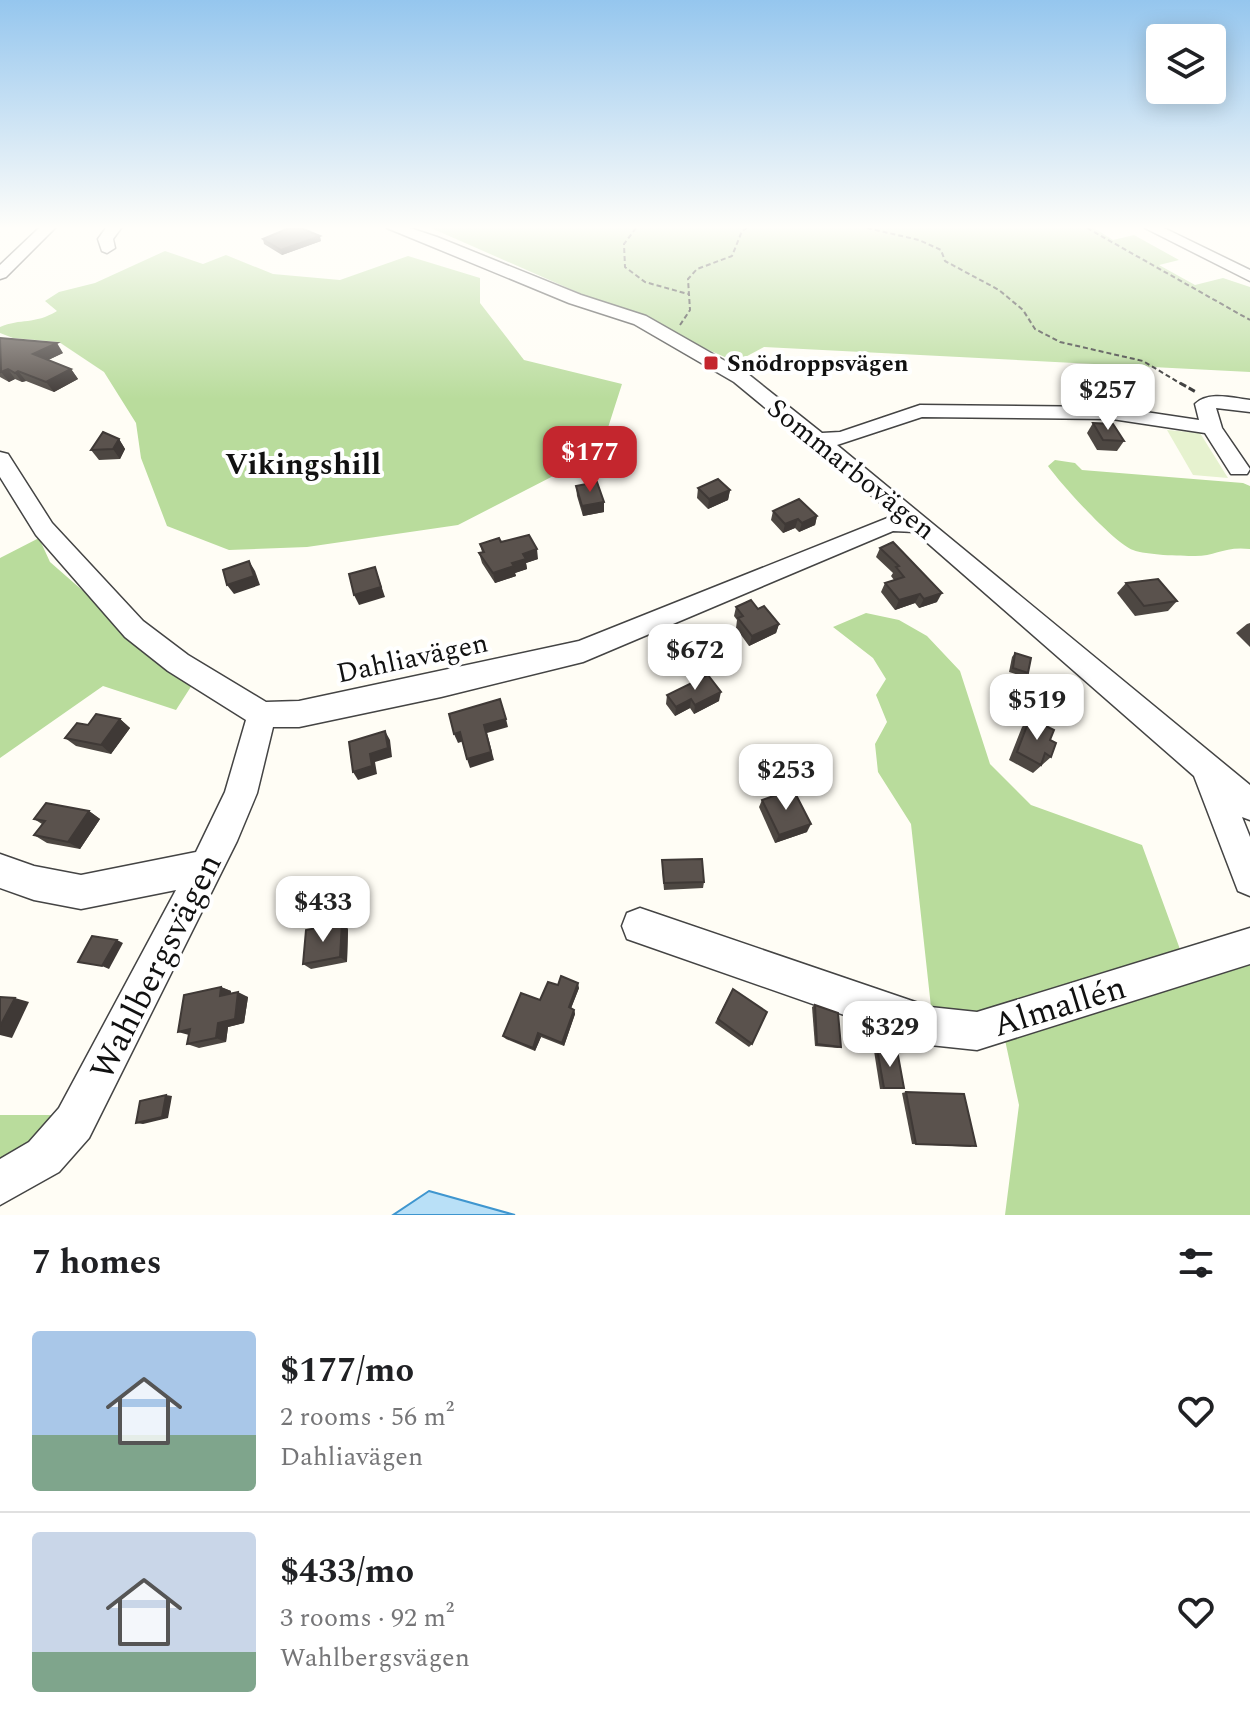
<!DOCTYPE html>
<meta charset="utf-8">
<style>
body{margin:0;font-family:Spectral,serif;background:#f6f6f6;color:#202124;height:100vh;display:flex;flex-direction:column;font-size:30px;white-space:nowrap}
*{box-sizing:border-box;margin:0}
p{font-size:26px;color:#757577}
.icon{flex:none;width:44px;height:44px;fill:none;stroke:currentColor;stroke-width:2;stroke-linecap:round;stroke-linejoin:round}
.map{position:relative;height:1215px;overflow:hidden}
.drawer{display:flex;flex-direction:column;background:#fff;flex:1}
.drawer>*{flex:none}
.fabs{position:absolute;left:1146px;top:24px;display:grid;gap:16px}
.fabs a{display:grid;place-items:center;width:80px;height:80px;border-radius:8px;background:#fff;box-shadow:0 4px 20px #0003;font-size:40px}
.price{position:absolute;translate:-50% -68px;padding:0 18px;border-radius:16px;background:#fff;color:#222;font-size:26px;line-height:52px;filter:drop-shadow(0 2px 4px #0008)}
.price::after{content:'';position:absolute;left:50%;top:48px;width:24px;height:18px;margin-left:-12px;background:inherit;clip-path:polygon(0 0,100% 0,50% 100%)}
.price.on{background:#c4262e;color:#fff}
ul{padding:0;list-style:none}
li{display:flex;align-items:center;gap:24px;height:200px;padding:0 32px}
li+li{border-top:2px solid #e0e0e0}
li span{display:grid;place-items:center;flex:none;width:224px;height:160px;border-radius:8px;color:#555}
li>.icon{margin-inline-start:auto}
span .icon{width:96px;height:96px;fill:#fffc;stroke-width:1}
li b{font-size:34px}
h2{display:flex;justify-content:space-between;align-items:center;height:96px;padding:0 32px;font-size:34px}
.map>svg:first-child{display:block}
.forest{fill:#b9dc9c}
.pitch{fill:#e6f2cf}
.water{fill:#b9e0f7;stroke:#3f96cf;stroke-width:2}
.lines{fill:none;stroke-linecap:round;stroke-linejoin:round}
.minor-casing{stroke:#444;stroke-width:3}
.path-far1{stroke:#333;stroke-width:2;stroke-dasharray:5 3;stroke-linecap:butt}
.path{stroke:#333;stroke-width:3;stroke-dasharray:7 3;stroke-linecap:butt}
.minor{fill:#fff;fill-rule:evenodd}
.wall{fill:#4d4742}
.shaded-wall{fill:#3f3936}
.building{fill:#5a524d;stroke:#3f3936;stroke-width:2}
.poi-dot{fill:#c4262e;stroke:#fff;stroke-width:3}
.labels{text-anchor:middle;stroke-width:8;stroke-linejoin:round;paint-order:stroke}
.far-poi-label{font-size:24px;font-weight:bold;fill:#111;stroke:#fff;text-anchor:start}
.street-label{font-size:28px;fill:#111;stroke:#fff}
.neighbourhood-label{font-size:30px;font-weight:bold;fill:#111;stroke:#fff}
.near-street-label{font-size:34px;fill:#111;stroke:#fff}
</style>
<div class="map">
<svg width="1250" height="1215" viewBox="0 0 1250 1215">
<rect width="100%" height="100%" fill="#fffdf5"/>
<g class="forest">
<polygon points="431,228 1094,228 1113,240 1134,235 1179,260 1159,265 1195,285 1223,278 1250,287 1250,372 764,347 736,362"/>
<path d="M165 251 203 264 226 255 273 274 340 280 408 256 480 278V303L524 360 622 384 605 437 561 472 458 525 307 547 229 550 167 526 141 458 136 423 104 372 59 342 13 338 0 333V327C21 318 34 325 57 311L45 301 59 292 95 283Z"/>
<path d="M1055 460 1075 463 1082 470 1243 483 1250 486V549C1224 546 1216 556 1195 556 1180 556 1146 555 1133 550 1115 544 1060 483 1048 466Z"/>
<polygon points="39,538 50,562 90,597 124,637 192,685 176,710 103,686 0,758 0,558"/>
<polygon points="866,613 899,620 927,636 960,671 990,764 1031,805 1142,845 1181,952 975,1017 931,1007 911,824 878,772 875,744 887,722 876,695 886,679 873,658 833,627"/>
<polygon points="1250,964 1250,1215 1005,1215 1019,1105 1005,1040"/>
<polygon points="0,1115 61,1115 21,1155 0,1165"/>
</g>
<polygon class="pitch" points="1167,430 1200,433 1228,478 1193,475"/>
<polygon class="water" points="429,1191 515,1215 393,1215"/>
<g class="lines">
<defs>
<g id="minor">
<polygon points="39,228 55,228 6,277 0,279 0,265"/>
<polygon points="106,228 121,228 113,239 115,248 107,253 102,251 98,239"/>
<path d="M387 228H410L437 237 581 295 646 316 748 374 822 433 840 432 920 405 1112 407 1199 420 1195 404C1208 391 1233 398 1250 400V412L1216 408 1222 428 1250 469 1247 474H1231L1205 433 1112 419 922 417 837 445 1250 785V820L1242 817 1250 837V896L1238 891 1194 776 915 532 893 531 583 662 441 697 299 727H273L257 793 237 841 89 1138 59 1172 0 1205V1159L29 1142 59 1108 176 890 81 909 34 900 0 888V854L34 866 81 875 196 852 225 792 246 720 168 671 125 637 36 535 0 477V452L8 454 52 523 143 621 188 655 266 702 299 701 579 641 895 515 734 382 634 324 569 303Z"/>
<polygon points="1145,228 1164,228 1250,270 1250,281"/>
<polygon points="640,908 930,1007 977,1012 1250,928 1250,964 977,1050 930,1045 627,939 622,926 627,913"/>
</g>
</defs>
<use href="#minor" class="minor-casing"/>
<g class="path-far1">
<polyline points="636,228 624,244 625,267 645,282 688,294"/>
<polyline points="867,228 919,240 941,250 945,261 999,290 1023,310 1035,329 1060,342 1143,361 1183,385"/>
<polyline points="1087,228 1250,320"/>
<polyline points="680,325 690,310 688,279 697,269 732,256 742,231 747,228"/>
</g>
<polyline class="path" points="1180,383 1196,392"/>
<use href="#minor" class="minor"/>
</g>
<g class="wall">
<polygon points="263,239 321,241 282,255 264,244"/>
<polygon points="0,338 63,353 48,360 71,369 78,379 54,392 26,381 22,382 15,379 9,382 0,377"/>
<polygon points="1093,423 1124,441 1117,451 1097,450 1087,433"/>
<polygon points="119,439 125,449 120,459 99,460 91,450"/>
<polygon points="576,486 604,502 604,512 583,516 577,496"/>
<polygon points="698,488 730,490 728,500 708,509 697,498"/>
<polygon points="773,511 817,516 815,525 799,532 795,528 783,533 771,520"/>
<polygon points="480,544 538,559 526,563 527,569 515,573 516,576 495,583 482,563 479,553 482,552"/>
<polygon points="880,548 937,602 919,608 915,603 895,610 881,592 885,583 894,580 891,576 893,573 876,557"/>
<polygon points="1126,583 1177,601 1168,611 1135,616 1117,593"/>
<polygon points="736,607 758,609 779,624 776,633 749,646 736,628 737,620 734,616"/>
<polygon points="1250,623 1250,647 1236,633 1247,624"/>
<polygon points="1015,653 1028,673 1025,677 1009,672 1012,657"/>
<polygon points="667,695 719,701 694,714 690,708 675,716 666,704"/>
<polygon points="1030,718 1050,740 1051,757 1033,773 1009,760 1022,727"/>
<polygon points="120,719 130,728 111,754 76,746 65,738 88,725"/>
<polygon points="762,800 807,832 775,843 759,807"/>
<polygon points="89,811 100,819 80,849 47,843 34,835 42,824 34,819"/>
<polygon points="662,860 704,882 703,888 664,890 662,867"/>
<polygon points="342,923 348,929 347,962 311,969 303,964"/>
<polygon points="558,985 579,988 571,1008 574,1010 575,1014 564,1046 541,1037 535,1051 506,1039 503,1036"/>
<polygon points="221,987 231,991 231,994 248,997 244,1023 228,1027 226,1042 199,1048 187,1044"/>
<polygon points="733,989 752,1044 749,1047 715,1023"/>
<polygon points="815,1005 841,1047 838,1048 815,1046 812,1007"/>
<polygon points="877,1049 904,1088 900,1089 880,1089 874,1051"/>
<polygon points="906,1092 972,1147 912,1144 902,1093"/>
</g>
<g class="shaded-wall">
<polygon points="320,236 321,241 282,255 281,250"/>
<polygon points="57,343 63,353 40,364 33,354"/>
<polygon points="8,369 15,379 9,382 1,372"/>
<polygon points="71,369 78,379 54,392 46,382"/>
<polygon points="18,371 26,381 22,382 15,373"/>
<polygon points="119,439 125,449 120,459 113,449"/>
<polygon points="730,490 728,500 708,509 709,499"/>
<polygon points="604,502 604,512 583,516 582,506"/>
<polygon points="817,516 815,525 799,532 802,523"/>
<polygon points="798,519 795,528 783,533 785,524"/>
<polygon points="537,549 538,559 526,563 527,569 515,573 516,576 495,583 493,573 512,563 523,554"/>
<polygon points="249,561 255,571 260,585 234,594 227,585"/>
<polygon points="375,567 385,597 359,605 354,595"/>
<polygon points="942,593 937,602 919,608 924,599"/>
<polygon points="920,594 915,603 895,610 899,600"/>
<polygon points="779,624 776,633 749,646 752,636"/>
<polygon points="721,692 719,701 694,714 695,705"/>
<polygon points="691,699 690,708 675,716 676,707"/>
<polygon points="120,719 130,728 111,754 101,745"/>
<polygon points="506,719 508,727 487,733 494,760 470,768 467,759 484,725"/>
<polygon points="385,731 390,740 392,757 375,762 377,774 358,780 353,772 370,754"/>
<polygon points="460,732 464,741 458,743 454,734"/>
<polygon points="89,811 100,819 80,849 68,842"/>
<polygon points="811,824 807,832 775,843 779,835"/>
<polygon points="342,923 348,929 347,962 340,957"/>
<polygon points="117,940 123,943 109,969 102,966"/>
<polygon points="578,983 579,988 570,1011 569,1007"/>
<polygon points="221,987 231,991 230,1001 220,996"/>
<polygon points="238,992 248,997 244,1023 228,1027 226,1042 216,1038 218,1023"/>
<polygon points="15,998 29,1002 12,1038 0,1035 0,1026"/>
<polygon points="574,1010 575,1014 564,1046 562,1043"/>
<polygon points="190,1029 189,1035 178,1032"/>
<polygon points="538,1033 541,1037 535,1051 533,1048"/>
<polygon points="166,1095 172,1096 168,1118 143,1124 136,1123"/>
</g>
<g class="building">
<polygon points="289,228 301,228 320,236 281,250 263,239"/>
<polygon points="0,338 57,343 33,354 71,369 46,382 18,371 15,373 8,369 1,372"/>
<polygon points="1093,423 1113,424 1124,441 1103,440"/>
<polygon points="103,432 119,439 113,449 91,450"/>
<polygon points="718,479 730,490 709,499 698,488"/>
<polygon points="597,482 604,502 582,506 576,486"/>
<polygon points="799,499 817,516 802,523 798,519 785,524 773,511"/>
<polygon points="529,535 537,549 523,554 526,559 512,563 514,566 493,573 479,553 484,552 480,544 499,538 501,542"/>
<polygon points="893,542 942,593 924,599 920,594 899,600 885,583 904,577 896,567 899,566 880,548"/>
<polygon points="249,561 254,576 227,585 223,570"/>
<polygon points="375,567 381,587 354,595 349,574"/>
<polygon points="1158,579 1177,601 1144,606 1126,583"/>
<polygon points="751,600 758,609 764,606 779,624 752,636 738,618 743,616 736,607"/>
<polygon points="1015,653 1031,658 1028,673 1013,668"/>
<polygon points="708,675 721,692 695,705 691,699 676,707 667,695"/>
<polygon points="500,699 506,719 484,725 491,752 467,759 460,732 454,734 449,714"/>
<polygon points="96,714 120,719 101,745 65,738 77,723 88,725"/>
<polygon points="1030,718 1054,730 1050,740 1056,743 1051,757 1045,753 1041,765 1017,752"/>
<polygon points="385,731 388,748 370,754 372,766 353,772 349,742"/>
<polygon points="793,789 811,824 779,835 762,800"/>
<polygon points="46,803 89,811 68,842 34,835 45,821 34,819"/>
<polygon points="702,859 704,882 664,883 662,860"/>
<polygon points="342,923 340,957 303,964 306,930"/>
<polygon points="92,936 117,940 102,966 78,962"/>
<polygon points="561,976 578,983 569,1007 574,1010 562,1043 538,1033 533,1048 503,1036 521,993 540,1000 548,982 558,985"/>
<polygon points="221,987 220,996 238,992 235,1019 218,1023 216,1038 187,1044 190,1029 178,1032 184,995"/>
<polygon points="733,989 767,1012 752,1044 718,1019"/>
<polygon points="0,997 15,998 0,1026"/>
<polygon points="815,1005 838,1013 841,1047 817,1044"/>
<polygon points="877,1049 897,1050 904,1088 884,1088"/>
<polygon points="906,1092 964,1094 976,1146 916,1144"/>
<polygon points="166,1095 162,1117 136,1123 140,1101"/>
</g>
<linearGradient id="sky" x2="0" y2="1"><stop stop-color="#95c6ee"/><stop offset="0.57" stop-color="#fffefa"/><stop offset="1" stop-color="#fffefa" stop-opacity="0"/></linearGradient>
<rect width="1250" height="399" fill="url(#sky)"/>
<rect class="poi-dot" x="703" y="355" width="16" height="16" rx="4"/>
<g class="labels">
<g class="far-poi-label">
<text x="727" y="371">Snödroppsvägen</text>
</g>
<g class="street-label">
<text transform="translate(852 468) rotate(39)" y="10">Sommarbovägen</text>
<text transform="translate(412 657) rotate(-12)" y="10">Dahliavägen</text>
</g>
<g class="neighbourhood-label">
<text x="303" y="474">Vikingshill</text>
</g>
<g class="near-street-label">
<text transform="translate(155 966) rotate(-63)" y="12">Wahlbergsvägen</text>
<text transform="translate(1059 1005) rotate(-17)" y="12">Almallén</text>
</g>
</g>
</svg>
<div class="fabs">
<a><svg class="icon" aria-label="layers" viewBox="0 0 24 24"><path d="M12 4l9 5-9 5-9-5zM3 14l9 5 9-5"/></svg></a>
</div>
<b class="price" style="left:1108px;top:432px">$257</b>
<b class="price on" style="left:590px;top:494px">$177</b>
<b class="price" style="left:695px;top:692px">$672</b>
<b class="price" style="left:1037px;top:742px">$519</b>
<b class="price" style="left:786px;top:812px">$253</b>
<b class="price" style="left:323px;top:944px">$433</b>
<b class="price" style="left:890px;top:1069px">$329</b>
</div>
<section class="drawer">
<h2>7 homes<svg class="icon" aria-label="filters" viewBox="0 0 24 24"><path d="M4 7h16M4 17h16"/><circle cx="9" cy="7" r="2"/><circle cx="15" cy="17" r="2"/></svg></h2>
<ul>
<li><span style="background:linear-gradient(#a9c7e8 65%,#7fa58c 0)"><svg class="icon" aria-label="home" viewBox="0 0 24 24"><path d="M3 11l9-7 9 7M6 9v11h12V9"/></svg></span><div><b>$177/mo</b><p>2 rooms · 56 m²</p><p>Dahliavägen</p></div><svg class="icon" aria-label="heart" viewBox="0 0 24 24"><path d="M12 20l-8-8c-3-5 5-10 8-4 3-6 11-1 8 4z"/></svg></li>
<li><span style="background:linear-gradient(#c9d6e8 75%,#7fa58c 0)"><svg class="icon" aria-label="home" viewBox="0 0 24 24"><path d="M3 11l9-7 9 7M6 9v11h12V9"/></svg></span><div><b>$433/mo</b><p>3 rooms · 92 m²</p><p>Wahlbergsvägen</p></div><svg class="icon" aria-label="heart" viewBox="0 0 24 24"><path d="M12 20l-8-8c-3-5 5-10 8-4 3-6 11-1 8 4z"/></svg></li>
</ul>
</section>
